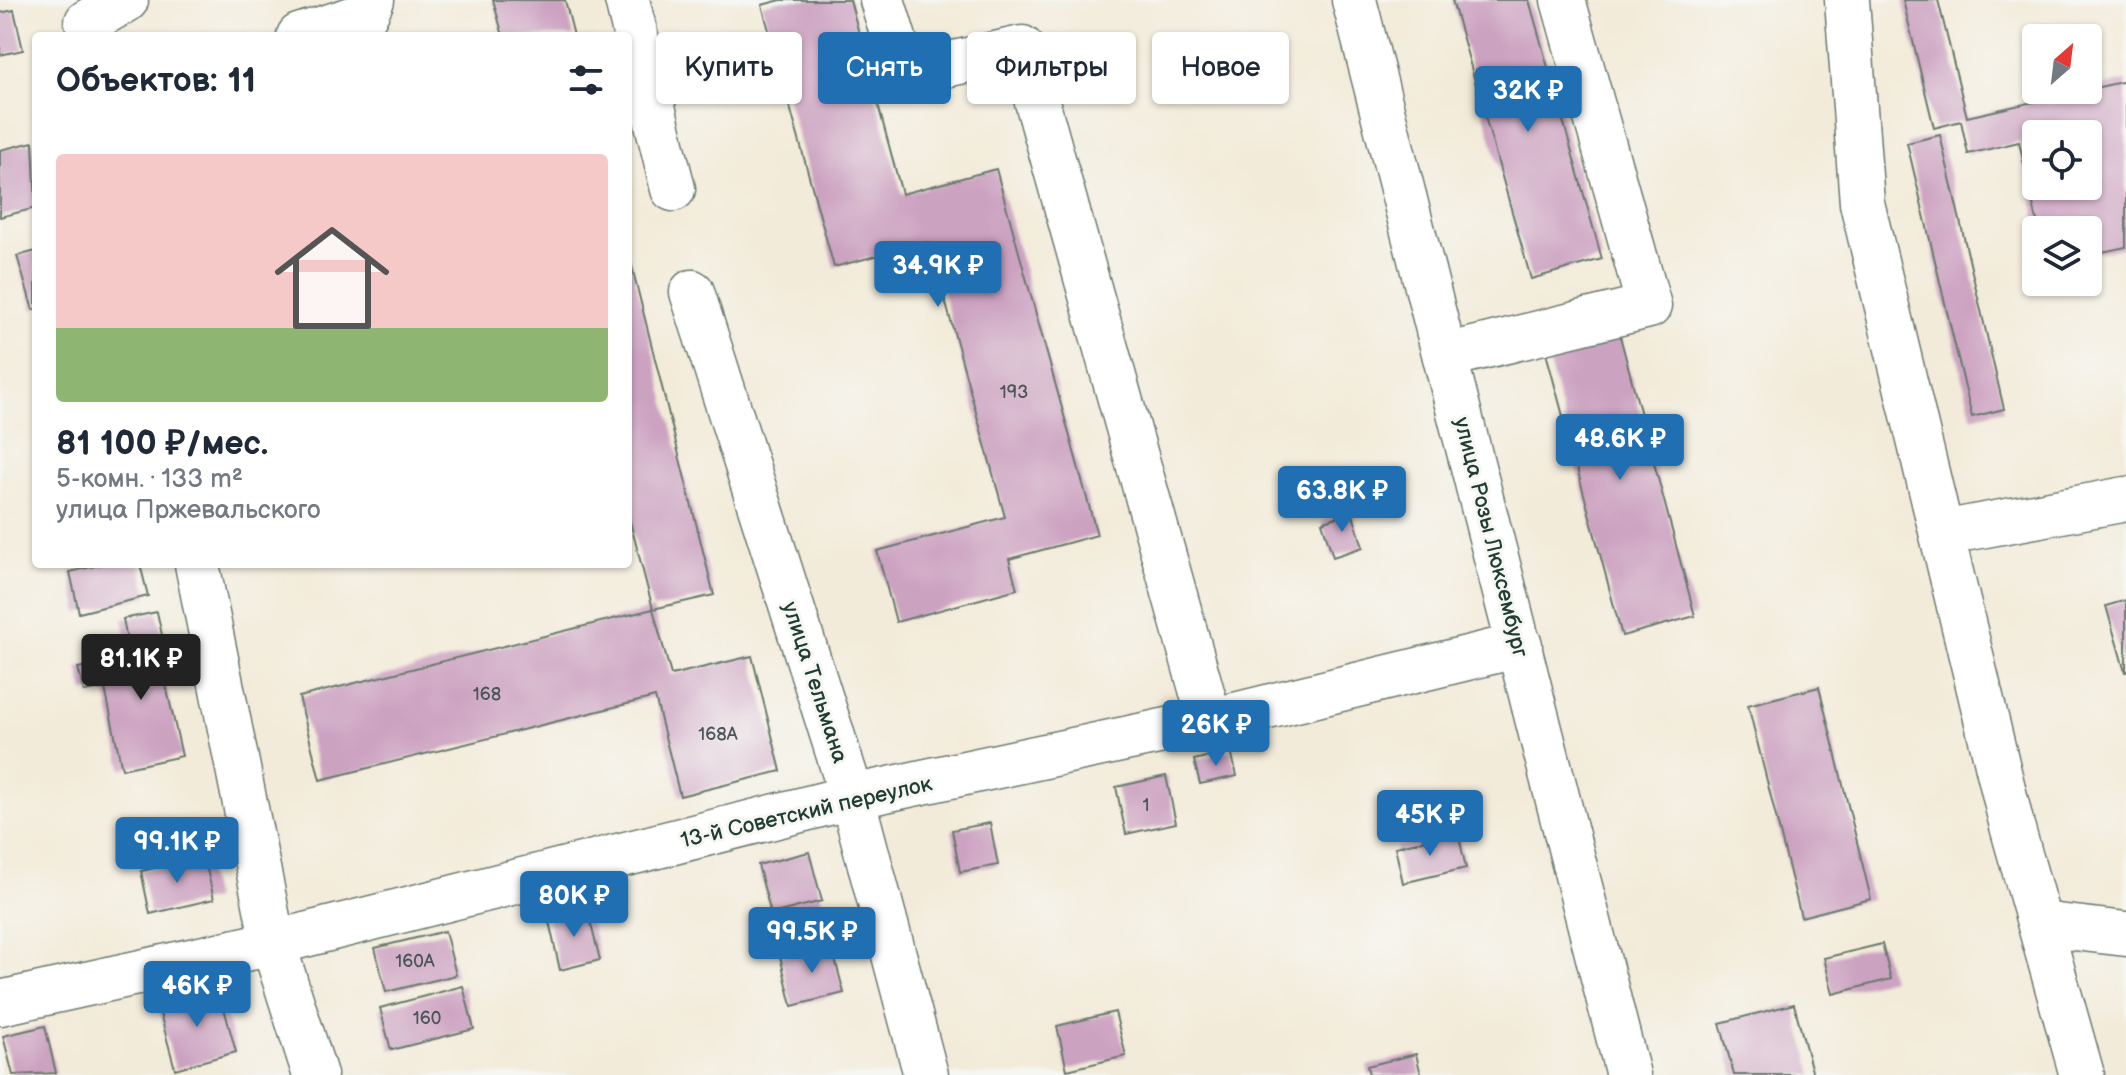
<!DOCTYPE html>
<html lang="ru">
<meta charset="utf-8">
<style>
body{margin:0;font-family:"Balsamiq Sans",sans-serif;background:#f2f2f3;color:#1f2937;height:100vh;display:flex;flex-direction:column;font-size:30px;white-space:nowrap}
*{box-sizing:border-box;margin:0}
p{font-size:26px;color:#747a83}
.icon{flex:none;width:44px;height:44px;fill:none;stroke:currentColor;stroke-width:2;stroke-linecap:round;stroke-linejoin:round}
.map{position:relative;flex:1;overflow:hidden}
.side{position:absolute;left:32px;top:32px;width:600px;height:536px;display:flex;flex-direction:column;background:#fff;border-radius:8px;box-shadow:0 2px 6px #0004}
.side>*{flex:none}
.guide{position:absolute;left:656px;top:32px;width:760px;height:72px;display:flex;gap:16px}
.needle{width:52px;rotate:28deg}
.fabs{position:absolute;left:2022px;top:24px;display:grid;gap:16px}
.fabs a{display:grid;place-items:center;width:80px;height:80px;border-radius:8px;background:#fff;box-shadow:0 2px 6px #0004;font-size:40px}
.price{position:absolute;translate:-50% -68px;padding:0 18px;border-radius:8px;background:#1f6fb2;color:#fff;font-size:26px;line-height:52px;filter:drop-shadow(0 2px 4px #0008)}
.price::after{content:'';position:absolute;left:50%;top:48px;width:24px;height:18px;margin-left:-12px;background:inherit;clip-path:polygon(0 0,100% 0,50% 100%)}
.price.current{background:#222;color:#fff}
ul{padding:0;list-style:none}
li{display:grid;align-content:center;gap:16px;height:424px;padding:0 24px}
li span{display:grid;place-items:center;height:248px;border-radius:8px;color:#555}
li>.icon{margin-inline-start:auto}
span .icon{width:144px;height:144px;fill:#fffc;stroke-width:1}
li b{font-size:34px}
h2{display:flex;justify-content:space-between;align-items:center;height:96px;padding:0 24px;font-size:34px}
.tag{padding:0 28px;border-radius:8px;background:#fff;box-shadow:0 2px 6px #0004;font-size:28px;line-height:72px}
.tag.current{background:#1f6fb2;color:#fff}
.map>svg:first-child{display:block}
.building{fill:#cca2c1;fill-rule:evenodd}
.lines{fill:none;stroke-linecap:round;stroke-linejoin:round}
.minor-casing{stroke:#697a6e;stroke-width:47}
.major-casing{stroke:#697a6e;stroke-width:47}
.minor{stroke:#fff;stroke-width:44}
.major{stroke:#fff;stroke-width:44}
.labels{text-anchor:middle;stroke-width:6;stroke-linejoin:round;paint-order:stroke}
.number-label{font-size:18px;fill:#4a5657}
.street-label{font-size:22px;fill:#1f3d34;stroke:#f6f6f2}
</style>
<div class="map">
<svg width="2126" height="1075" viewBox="0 0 2126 1075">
<rect width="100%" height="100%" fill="#f6f6f2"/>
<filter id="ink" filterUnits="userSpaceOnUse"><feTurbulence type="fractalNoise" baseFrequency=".0125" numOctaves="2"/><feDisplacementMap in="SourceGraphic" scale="16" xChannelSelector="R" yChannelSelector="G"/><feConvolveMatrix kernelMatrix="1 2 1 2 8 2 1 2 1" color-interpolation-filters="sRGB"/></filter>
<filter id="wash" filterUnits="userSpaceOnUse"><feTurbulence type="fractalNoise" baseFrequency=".006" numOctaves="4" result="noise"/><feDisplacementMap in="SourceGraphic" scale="32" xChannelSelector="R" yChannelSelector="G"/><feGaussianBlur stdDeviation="1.8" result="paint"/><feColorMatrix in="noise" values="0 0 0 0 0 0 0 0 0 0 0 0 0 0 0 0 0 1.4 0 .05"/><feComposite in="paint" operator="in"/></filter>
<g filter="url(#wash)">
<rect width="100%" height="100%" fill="#f3ebd9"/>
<g id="blocks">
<g class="building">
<polygon points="493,0 565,0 574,36 503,36"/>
<polygon points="781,0 850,0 902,194 996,169 1097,535 1009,559 1017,589 896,622 877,551 1005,517 929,242 834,267 762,5"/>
<polygon points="1452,0 1529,0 1602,259 1531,279"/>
<path d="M1903 0H1938L1967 117 2126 81V247L2088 255V230H2039L2019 142 1968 154 1961 121 1934 128ZM2036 134H2088V186H2036Z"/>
<polygon points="14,10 23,50 0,55 0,13"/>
<polygon points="1940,135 2004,409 1972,417 1907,143"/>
<polygon points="33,142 36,208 0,217 0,150"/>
<polygon points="36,251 36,309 33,310 17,256"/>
<polygon points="629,255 714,595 653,609 671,675 752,656 781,771 680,796 655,697 320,780 299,697 653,609 628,514"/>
<polygon points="1618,329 1695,616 1622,636 1545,349"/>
<polygon points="1352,512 1363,547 1333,557 1322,522"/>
<polygon points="103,564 140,564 148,596 79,613 70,572"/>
<polygon points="2126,600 2126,672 2125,672 2106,606"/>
<polygon points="157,612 164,644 129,651 123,619"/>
<polygon points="193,642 198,664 163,672 182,756 122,769 105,688 84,692 78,668"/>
<polygon points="1819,687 1871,899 1801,917 1748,705"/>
<polygon points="1231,751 1237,776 1200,784 1194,760"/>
<polygon points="1166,776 1176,823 1126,834 1116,787"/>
<polygon points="990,823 998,865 960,872 952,830"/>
<polygon points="1458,833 1466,868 1403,883 1395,847"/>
<polygon points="809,852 822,901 771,914 758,865"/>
<polygon points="204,857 214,899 150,914 141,871"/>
<polygon points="587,908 600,960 560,970 548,917"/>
<polygon points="445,931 456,975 386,992 375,948"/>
<polygon points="831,944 844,993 792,1006 780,956"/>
<polygon points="1882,944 1891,979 1833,994 1824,958"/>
<polygon points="463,986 474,1029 391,1050 380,1008"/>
<polygon points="219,990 236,1052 175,1069 158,1006"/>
<polygon points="1794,1004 1813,1075 1734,1075 1720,1023"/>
<polygon points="1115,1012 1126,1056 1067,1070 1057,1026"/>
<polygon points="45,1026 56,1073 13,1075 3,1036"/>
<polygon points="1416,1054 1421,1075 1369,1075 1367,1066"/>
</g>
</g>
</g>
<g filter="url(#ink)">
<use href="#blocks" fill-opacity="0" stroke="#697a6e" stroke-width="2"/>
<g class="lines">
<defs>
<g id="minor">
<polyline points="627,0 673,189"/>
<polyline points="882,0 905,74 1022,48 1210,721"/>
<polyline points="1847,0 1862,203 2012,826 2082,1075"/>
<polyline points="92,36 87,22 126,0"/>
<polyline points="299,36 365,15 372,0"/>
<polyline points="692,292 852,797 926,1075"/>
<polyline points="1445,356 1649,306 1563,0"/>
<polyline points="1942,533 2126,499"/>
<polyline points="197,564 273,943 315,1075"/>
<polyline points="2040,924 2126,934"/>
<polyline points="0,1003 273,943 852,797 1210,721 1520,645"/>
</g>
<polyline id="major" points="1354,0 1628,1075"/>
</defs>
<use href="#minor" class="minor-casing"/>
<use href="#major" class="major-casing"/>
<use href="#minor" class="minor"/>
<use href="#major" class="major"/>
</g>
</g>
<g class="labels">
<g class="number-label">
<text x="1014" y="398">193</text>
<text x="487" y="700">168</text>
<text x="718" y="740">168А</text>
<text x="1146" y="811">1</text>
<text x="415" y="967">160А</text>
<text x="427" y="1024">160</text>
</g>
<g class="street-label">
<text transform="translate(1492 537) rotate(76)" y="8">улица Розы Люксембург</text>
<text transform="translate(816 682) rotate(72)" y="8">улица Тельмана</text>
<text transform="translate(806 811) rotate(-13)" y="8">13-й Советский переулок</text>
</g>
</g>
</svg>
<div class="fabs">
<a><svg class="needle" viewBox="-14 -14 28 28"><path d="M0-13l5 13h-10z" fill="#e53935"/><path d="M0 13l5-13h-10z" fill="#747a83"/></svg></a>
<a><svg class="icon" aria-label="locate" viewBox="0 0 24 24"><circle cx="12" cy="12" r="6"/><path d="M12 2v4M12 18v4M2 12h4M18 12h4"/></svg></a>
<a><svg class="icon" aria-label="layers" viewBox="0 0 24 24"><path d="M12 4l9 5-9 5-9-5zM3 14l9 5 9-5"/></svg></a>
</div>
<b class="price" style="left:1528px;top:134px">32K ₽</b>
<b class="price" style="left:938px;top:309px">34.9K ₽</b>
<b class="price" style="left:1620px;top:482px">48.6K ₽</b>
<b class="price" style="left:1342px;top:534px">63.8K ₽</b>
<b class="price current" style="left:141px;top:702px">81.1K ₽</b>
<b class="price" style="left:1216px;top:768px">26K ₽</b>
<b class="price" style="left:1430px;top:858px">45K ₽</b>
<b class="price" style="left:177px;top:885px">99.1K ₽</b>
<b class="price" style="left:574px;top:939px">80K ₽</b>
<b class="price" style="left:812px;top:975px">99.5K ₽</b>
<b class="price" style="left:197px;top:1029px">46K ₽</b>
<div class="guide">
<a class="tag">Купить</a>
<a class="tag current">Снять</a>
<a class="tag">Фильтры</a>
<a class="tag">Новое</a>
</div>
<section class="side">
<h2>Объектов: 11<svg class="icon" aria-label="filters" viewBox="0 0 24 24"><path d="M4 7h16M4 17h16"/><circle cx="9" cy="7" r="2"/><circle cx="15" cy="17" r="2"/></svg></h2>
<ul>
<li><span style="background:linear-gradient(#f6c9c9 70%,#8fb573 0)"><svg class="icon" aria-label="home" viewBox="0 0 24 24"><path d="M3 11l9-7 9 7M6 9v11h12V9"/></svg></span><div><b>81 100 ₽/мес.</b><p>5-комн. · 133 m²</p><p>улица Пржевальского</p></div></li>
</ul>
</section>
</div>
